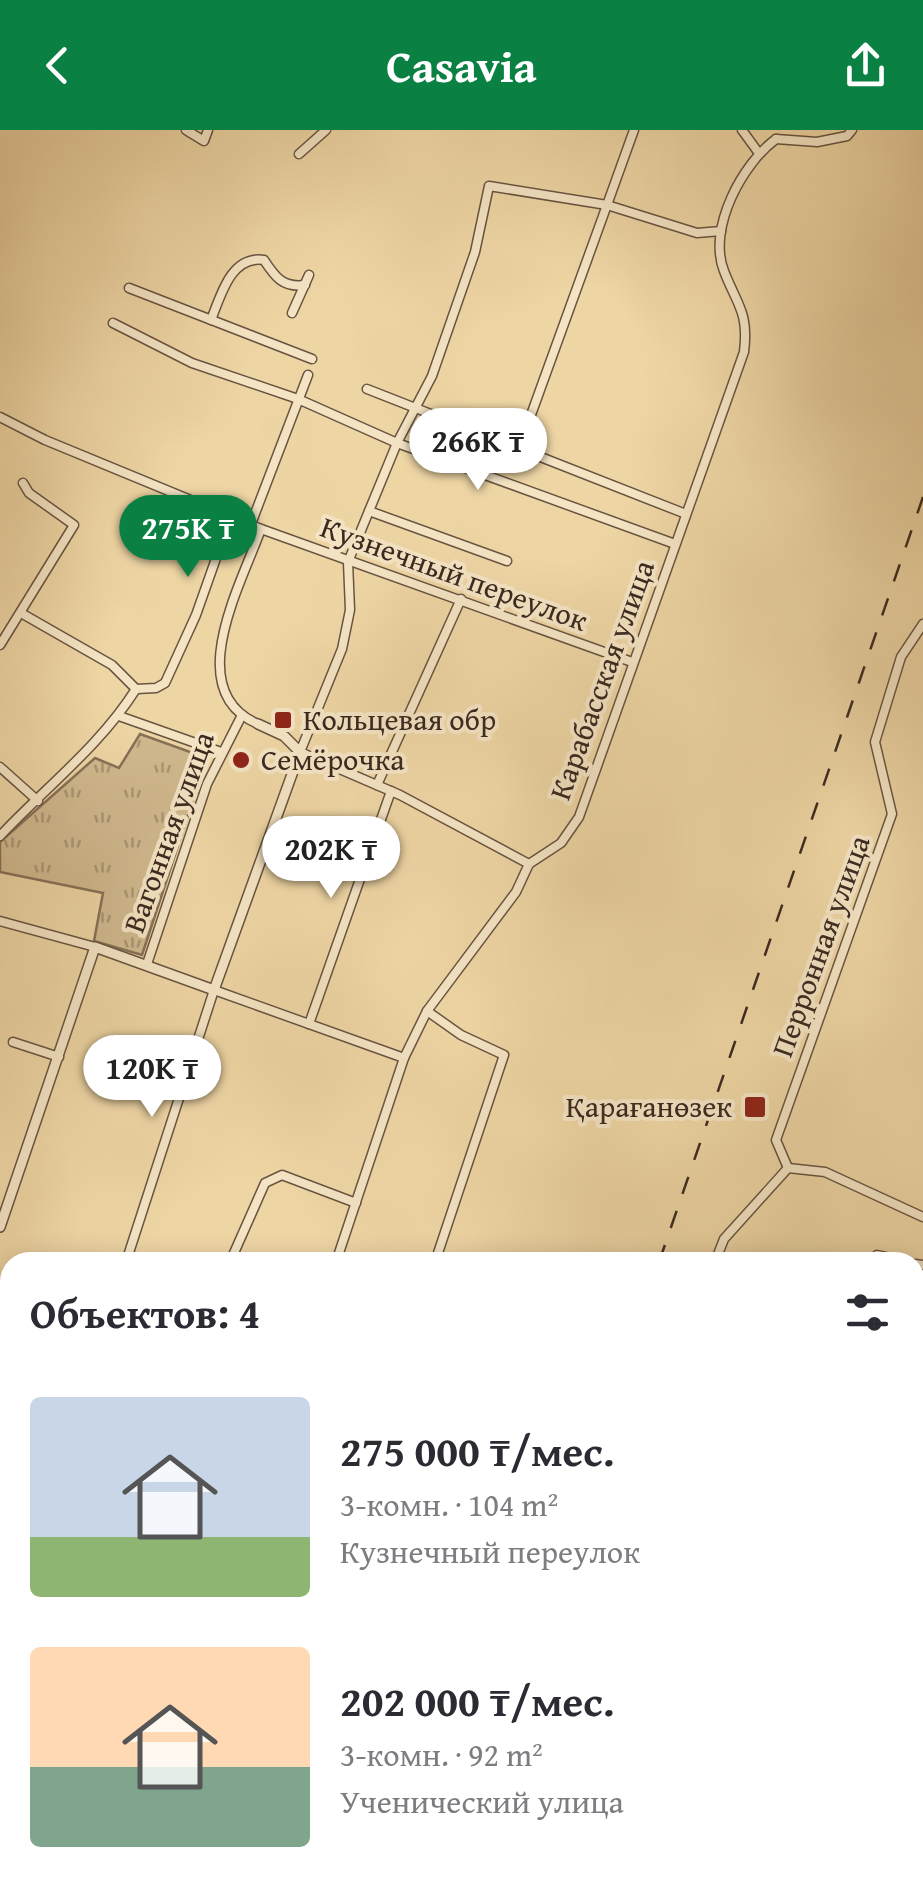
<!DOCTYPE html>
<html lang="ru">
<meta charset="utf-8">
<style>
body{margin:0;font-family:"Gentium Book Plus",serif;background:#f7f7f7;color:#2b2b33;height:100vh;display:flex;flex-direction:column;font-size:38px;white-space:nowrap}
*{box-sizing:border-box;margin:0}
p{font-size:32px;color:#7c7c81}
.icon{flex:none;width:55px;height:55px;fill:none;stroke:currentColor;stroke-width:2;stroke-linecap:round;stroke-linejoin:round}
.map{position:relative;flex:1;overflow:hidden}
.side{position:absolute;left:0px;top:1122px;width:925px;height:642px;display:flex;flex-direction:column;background:#fff;border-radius:30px 30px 0 0;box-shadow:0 5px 25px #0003}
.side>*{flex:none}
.price{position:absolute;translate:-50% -85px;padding:0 22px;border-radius:35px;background:#fff;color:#222;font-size:32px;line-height:65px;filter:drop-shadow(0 2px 5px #0008)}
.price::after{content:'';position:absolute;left:50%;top:60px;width:30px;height:22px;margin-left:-15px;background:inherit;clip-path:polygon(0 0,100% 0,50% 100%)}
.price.selected{background:#0b8043;color:#fff}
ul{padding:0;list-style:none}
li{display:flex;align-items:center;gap:30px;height:250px;padding:0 30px}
li span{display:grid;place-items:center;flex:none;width:280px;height:200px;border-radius:10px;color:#555}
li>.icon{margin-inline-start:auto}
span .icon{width:120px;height:120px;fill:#fffc;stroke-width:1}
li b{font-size:42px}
h2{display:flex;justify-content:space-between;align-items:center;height:120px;padding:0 30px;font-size:42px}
header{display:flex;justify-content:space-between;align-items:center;height:130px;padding:0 30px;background:#0b8043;color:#fff;font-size:45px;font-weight:700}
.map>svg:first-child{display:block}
.grass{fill:#d0b88e;stroke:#867057;stroke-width:2.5}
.park{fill:url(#park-tufts);stroke:#867057;stroke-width:2.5}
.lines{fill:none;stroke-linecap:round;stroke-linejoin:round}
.minor-casing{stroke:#685441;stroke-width:11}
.tertiary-casing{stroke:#685441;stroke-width:12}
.minor{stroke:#f4e4c4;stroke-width:8}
.tertiary{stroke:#f4e4c4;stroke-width:9}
.rail{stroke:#3b2920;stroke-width:2.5;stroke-dasharray:18 18;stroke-linecap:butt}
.poi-dot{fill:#8f2418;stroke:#f4e4c4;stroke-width:4}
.labels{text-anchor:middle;stroke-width:8;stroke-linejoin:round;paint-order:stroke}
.street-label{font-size:30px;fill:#3b2920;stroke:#f4e4c4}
.poi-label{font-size:30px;fill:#3b2920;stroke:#f4e4c4;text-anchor:start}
</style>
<header><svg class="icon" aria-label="back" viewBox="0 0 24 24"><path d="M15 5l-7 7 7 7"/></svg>Casavia<svg class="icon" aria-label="share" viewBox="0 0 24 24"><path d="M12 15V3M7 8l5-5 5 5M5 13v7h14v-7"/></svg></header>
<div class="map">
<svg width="923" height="1763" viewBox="0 0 923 1763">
<defs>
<pattern id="park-tufts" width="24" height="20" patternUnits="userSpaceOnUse" patternTransform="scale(2.5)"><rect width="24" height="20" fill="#d0b88e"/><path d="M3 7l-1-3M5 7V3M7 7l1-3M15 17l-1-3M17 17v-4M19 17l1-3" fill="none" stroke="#aa9674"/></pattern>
</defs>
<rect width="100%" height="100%" fill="#eed5a4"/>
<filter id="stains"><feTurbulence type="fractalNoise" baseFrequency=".002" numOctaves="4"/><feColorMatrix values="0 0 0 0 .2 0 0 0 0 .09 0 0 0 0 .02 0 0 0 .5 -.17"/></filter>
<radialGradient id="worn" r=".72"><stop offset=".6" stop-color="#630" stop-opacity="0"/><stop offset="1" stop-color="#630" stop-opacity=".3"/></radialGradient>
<polygon class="grass" points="923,1579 923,1763 798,1763 802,1755 915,1755 915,1585"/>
<polygon class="park" points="140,604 207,628 142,825 94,811 103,763 0,742 0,712 95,628 119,638"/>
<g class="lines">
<defs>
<g id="minor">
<polyline points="186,0 204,11 208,0"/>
<polyline points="634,0 607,75 697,103 721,101"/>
<polyline points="742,0 758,22"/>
<polyline points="776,9 817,12 847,6 852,0"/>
<polyline points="299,24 326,0"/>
<polyline points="129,158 312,229"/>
<polyline points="292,183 309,145"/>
<path d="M211 190C221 165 231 125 264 130 275 147 283 158 305 155"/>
<polyline points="113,193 192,233 298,269 397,313 675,414"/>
<polyline points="367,259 686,384"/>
<polyline points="0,287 45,310 261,399 632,532"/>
<polyline points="519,318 607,75 489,56 475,122 432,246 397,313 348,432 350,480 342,519 300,622 400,665 529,734"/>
<polyline points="369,381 507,431"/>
<polyline points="251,394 308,245"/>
<polyline points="0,515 74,395 29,363 23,353"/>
<polyline points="136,559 156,558 165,553 196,485 231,386"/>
<polyline points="119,586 221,622"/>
<path d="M258 594C181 561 241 455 261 399"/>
<polyline points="0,637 38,671"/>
<polyline points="377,655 461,469"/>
<path d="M0 706C46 657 100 616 136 559L112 535 21 483"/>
<polyline points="0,791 95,817"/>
<polyline points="147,834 207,654 241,587"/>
<polyline points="427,881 461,905 504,925 435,1132"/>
<polyline points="309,894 391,661"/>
<polyline points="13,912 59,927"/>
<polyline points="788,1038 776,1010 892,684 875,612 901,527 923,494"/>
<polyline points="788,1038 825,1042 923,1087"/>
<polyline points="877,1125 909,1132"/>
<polyline points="126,1132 214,860 404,928"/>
<polyline points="230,1132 265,1053 282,1045 356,1073"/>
<path d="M336 1132 404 928 427 881 516 762 529 734 561 713 579 687 744 222C749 182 737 175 724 141 707 98 743 33 776 9"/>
<polyline points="715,1132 724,1109 788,1038"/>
<polyline points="915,1134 923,1135"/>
<polyline points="915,1207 923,1189"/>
<polyline points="0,1277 10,1281"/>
<polyline points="0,1395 10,1397"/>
<polyline points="47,1763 53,1755"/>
<polyline points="320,1763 323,1755"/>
<polyline points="477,1763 481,1755"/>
<polyline points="671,1763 674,1755"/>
</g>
<polyline id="tertiary" points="0,1097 95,817 214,860 300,622 284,606 258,594"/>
</defs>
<use href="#minor" class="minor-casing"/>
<use href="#tertiary" class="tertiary-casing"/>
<use href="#minor" class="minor"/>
<use href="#tertiary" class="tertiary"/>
<g class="rail">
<polyline points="659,1132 923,367"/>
<polyline points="412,1763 418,1755"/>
<polyline points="432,1763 436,1755"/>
<polyline points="449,1763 452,1755"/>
</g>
</g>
<g class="poi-dot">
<rect x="273" y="580" width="20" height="20" rx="5"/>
<circle cx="241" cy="630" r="10"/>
<rect x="743" y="965" width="24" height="24" rx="5"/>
</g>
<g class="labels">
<g class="street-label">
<text transform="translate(454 444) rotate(20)" y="10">Кузнечный переулок</text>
<text transform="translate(602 550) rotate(-70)" y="10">Карабасская улица</text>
<text transform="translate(169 702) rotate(-70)" y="10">Вагонная улица</text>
<text transform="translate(821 816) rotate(-70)" y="10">Перронная улица</text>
</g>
<g class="poi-label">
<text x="303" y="600">Кольцевая обр</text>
<text x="261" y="640">Семёрочка</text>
<text x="732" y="987" text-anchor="end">Қарағанөзек</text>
</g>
</g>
<rect width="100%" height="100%" filter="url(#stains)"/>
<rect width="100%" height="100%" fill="url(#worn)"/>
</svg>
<b class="price" style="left:478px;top:363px">266K ₸</b>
<b class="price selected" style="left:188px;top:450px">275K ₸</b>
<b class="price" style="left:331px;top:771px">202K ₸</b>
<b class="price" style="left:152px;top:990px">120K ₸</b>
<section class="side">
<h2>Объектов: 4<svg class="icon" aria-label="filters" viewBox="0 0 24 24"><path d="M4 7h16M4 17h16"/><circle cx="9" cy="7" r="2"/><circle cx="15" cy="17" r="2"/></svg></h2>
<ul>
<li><span style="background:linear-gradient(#c9d6e8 70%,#8fb573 0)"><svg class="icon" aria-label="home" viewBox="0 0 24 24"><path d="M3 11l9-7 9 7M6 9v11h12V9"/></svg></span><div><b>275 000 ₸/мес.</b><p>3-комн. · 104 m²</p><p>Кузнечный переулок</p></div></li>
<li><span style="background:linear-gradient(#ffd9b3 60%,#7fa58c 0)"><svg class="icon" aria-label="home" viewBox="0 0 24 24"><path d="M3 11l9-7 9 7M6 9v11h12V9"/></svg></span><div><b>202 000 ₸/мес.</b><p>3-комн. · 92 m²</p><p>Ученический улица</p></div></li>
</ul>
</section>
</div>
